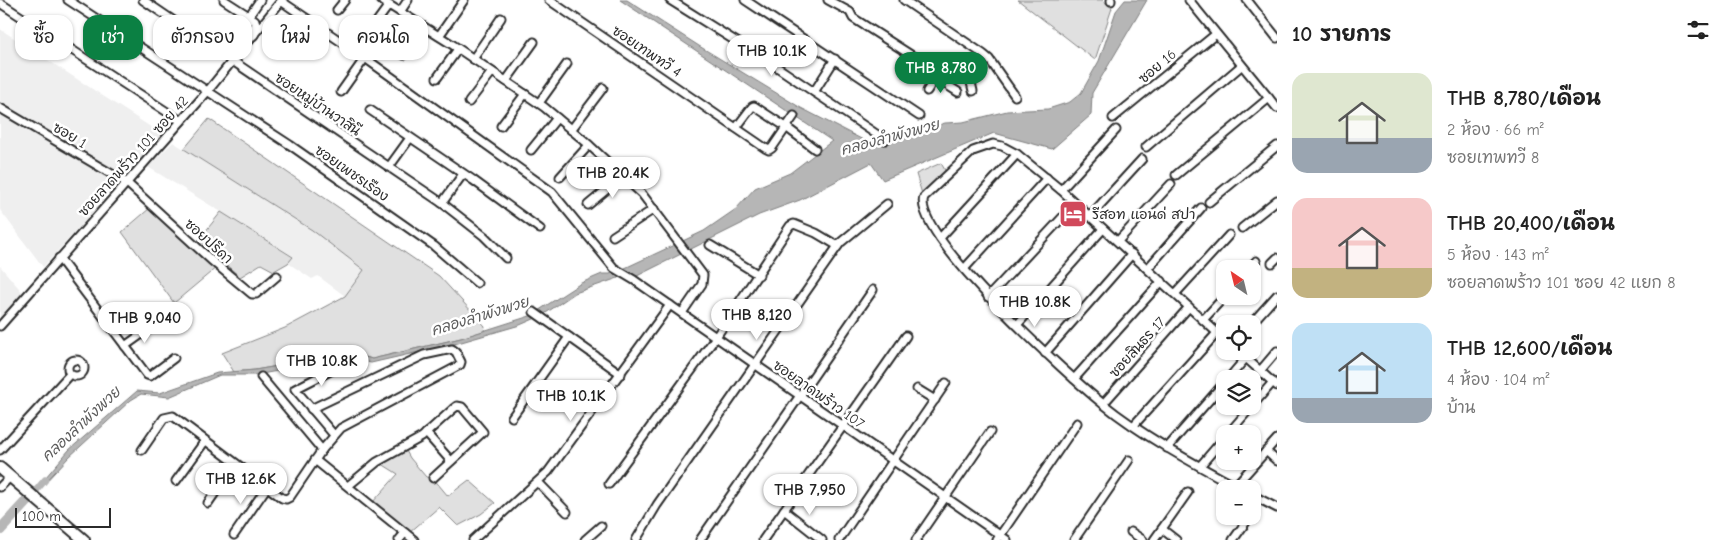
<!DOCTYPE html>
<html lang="th">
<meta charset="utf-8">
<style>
body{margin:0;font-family:"Comic Neue","Playpen Sans Thai",sans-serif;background:#f2f2f2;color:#222;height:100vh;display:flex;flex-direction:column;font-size:19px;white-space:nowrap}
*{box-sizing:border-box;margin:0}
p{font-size:16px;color:#767676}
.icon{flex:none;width:28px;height:28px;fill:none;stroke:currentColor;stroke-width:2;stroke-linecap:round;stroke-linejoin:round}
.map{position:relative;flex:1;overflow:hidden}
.side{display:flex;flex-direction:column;background:#fff;width:450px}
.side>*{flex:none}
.top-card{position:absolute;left:15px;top:15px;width:475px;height:45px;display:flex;gap:10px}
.needle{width:32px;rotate:325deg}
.tools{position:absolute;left:1216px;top:260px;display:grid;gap:10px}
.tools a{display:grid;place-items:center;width:45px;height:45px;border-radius:10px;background:#fff;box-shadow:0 1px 4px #0004;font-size:25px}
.scale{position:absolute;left:15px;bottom:12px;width:96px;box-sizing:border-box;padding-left:5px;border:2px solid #2b2b2b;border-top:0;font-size:14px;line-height:18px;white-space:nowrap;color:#2b2b2b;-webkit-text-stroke:4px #fff;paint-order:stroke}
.price{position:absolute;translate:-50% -42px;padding:0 11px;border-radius:18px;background:#fff;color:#222;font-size:16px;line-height:32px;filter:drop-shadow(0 1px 2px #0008)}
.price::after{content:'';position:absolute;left:50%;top:30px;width:15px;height:11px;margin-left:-8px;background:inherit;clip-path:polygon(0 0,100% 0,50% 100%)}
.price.selected{background:#0b8043;color:#fff}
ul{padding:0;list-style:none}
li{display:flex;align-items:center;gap:15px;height:125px;padding:0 15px}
li span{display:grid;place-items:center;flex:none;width:140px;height:100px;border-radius:15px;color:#555}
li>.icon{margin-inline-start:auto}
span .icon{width:60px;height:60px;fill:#fffc;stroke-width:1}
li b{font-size:21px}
h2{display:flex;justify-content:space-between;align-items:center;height:60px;padding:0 15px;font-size:21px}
.chip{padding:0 18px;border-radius:15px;background:#fff;box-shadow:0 1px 4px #0004;font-size:18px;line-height:45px}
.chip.selected{background:#0b8043;color:#fff}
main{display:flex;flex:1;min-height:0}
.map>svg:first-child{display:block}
.built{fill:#efefef}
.green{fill:#e0e0e0;stroke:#868686}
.water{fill:#b6b6b6;stroke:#7e7e7e}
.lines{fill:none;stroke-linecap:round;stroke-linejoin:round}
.canal{stroke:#b6b6b6;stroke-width:7}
.river{stroke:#b6b6b6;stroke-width:11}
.street-casing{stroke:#2b2b2b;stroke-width:11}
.secondary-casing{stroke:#2b2b2b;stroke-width:14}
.street{stroke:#fff;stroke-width:7}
.secondary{stroke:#fff;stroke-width:10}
.labels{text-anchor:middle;stroke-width:5;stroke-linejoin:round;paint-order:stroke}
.street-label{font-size:14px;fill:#2b2b2b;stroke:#fff}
.poi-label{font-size:14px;fill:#2b2b2b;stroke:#fff;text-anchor:start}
.water-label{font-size:15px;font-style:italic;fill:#5c5c5c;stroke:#fff}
</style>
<main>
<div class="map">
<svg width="1277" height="540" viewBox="0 0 1277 540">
<rect width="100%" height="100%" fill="#fff"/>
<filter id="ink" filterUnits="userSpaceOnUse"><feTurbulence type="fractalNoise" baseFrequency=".02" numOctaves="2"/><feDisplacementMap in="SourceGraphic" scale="10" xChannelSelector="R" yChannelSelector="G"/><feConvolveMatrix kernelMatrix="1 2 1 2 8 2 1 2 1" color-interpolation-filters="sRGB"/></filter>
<g filter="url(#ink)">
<g class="built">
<polygon points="0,29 163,135 43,267 0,210"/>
<polygon points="173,142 312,230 364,270 345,296 318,276 312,279 288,263 293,256 148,167"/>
<polygon points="0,266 23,293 0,320"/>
</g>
<g class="green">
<polygon points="1018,0 1102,0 1112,8 1095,60"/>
<polygon points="209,119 439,276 485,326 484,331 461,338 372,359 352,353 255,370 234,372 222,353 285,328 345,296 364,270 312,230 184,149"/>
<polygon points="941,163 946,172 922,194 916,174"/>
<polygon points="150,208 192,248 221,212 293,257 288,263 274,271 261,264 240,277 223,262 174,303 122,232"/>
<polygon points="405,449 410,458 426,477 433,478 448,496 469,480 495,503 481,514 458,526 439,507 409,533 372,503 398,474 382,464"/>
</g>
<polygon class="water" points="620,0 627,0 699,46 801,108 873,145 945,123 963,122 1007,111 1048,109 1070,102 1081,93 1099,61 1116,11 1125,0 1147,0 1092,93 1091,115 1052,149 994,133 883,180 871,163 800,200 759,215 637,276 621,277 575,293 543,315 520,325 458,343 371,363 348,358 256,375 220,375 169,397 141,394 131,400 69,457 41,487 39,485 69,450 137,391 160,393 217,373 255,370 352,353 372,359 461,338 530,316 581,283 602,274 610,274 625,268 704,231 736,209 755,188 790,173 832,141"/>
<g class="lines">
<polyline class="canal" points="34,493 45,480"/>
<polyline class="river" points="0,530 34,493"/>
<defs>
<g id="street">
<polyline points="68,0 290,145 434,246 477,283"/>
<polyline points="143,0 442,203 484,236 506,258"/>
<polyline points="224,0 255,20 256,24 251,32 254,35"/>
<polyline points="381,0 453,45 544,107 586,142 642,194 703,275 702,284 682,313"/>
<polyline points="549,0 765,148 769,150 772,148 794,116"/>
<polyline points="670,0 777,67 885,140"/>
<polyline points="745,0 919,116"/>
<polyline points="828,0 850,12 853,18 939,73"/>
<polyline points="904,0 983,54 989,59 1015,96"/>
<polyline points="1189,0 1277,108"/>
<polyline points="1247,0 1277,38"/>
<polyline points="281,1 365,58 552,192 614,268 634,280 1007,540"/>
<polyline points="1111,1 1111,0"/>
<polyline points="0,3 181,121"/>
<polyline points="337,10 345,0"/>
<polyline points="400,12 408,0"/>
<polyline points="249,16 260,0"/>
<polyline points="370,31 389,5"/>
<polyline points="439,36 464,0"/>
<polyline points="250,40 246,38 243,30 251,18"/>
<polyline points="404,55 424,27"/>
<polyline points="473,59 501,18"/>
<polyline points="437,78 458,49"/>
<polyline points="936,78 958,92"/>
<polyline points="506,81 534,42"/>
<polyline points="927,91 946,61 969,74 973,91"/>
<polyline points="341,92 365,58"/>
<polyline points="814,92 835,59"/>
<polyline points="469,102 492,72"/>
<polyline points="539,103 567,64"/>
<polyline points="0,108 127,183 211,260 252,294 256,294 277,276"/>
<polyline points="370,110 473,180 540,229"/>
<polyline points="1113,118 1216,34"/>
<polyline points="501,126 525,94"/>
<polyline points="736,128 752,107 754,106 786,127 815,149"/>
<polyline points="571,130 603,88"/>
<polyline points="1146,147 1241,66"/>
<polyline points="531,150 557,118"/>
<polyline points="389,167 410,138"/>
<polyline points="1176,175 1269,98"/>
<polyline points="560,177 589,145"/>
<polyline points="1061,190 1116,130"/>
<polyline points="1209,202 1277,146"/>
<polyline points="442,203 463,174"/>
<polyline points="588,205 623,176"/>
<polyline points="1089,217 1142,159"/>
<polyline points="1242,228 1277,200"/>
<polyline points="613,236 654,209"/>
<polyline points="940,238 1017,154"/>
<polyline points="1118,241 1171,184"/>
<polyline points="710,245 759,275"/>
<polyline points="59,258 147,375 150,376 174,358"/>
<polyline points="1272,263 1277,258"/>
<polyline points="1148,268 1201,208"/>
<polyline points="964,269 1047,178"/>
<polyline points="1249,269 1256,261"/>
<polyline points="1176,293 1229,235"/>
<polyline points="988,297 1075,204"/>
<polyline points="534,312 621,374"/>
<polyline points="1203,320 1225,296"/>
<polyline points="1251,324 1277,295"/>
<polyline points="1017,325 1103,229"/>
<polyline points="0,326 207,92 282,0"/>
<path d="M1225 340 1061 190 1017 154 1002 146 993 144 973 151 924 197C910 233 1071 378 1102 403 1144 437 1193 463 1241 489"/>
<polyline points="125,346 153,326"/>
<polyline points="1238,351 1277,386"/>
<polyline points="1045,353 1132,254"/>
<circle cx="76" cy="368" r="8"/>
<polyline points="1260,371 1277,351"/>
<polyline points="261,377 322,450"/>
<polyline points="1074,379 1162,281"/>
<polyline points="1228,379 1245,359"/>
<polyline points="917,389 935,400"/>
<polyline points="1103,404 1189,307"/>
<polyline points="1252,406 1273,382"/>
<polyline points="512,417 569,337"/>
<polyline points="1134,425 1217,333"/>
<polyline points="426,433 451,461"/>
<polyline points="1228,434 1252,406"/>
<polyline points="334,435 295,389 338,367"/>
<polyline points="1167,448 1225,382"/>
<polyline points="0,450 70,374"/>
<polyline points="142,450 164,418 173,416 282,498 286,499 290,497 322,450 341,428 460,365 461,362 456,352 452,349 424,355 311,409"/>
<polyline points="1266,451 1277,461"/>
<polyline points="315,460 414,540"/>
<polyline points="1200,466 1225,437"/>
<polyline points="176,481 205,441"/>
<polyline points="538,482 567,512"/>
<polyline points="609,484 716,337 790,226 794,224 816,233 838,246"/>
<polyline points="348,486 377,462 422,437 453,409 457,406 462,407 483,432 433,478"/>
<polyline points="1235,486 1277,439"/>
<polyline points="0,487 10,477"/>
<polyline points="1252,495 1277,508"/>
<polyline points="208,503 235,464"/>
<polyline points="784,510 822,540"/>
<polyline points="1162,529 1176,540"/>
<polyline points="1131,532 1143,540"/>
<polyline points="234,535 267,487"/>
<polyline points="399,540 405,533"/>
<polyline points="473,540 548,472 670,305"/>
<polyline points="585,540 601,526"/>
<polyline points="636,540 657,505 840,243 887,204"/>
<polyline points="700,540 873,290"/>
<polyline points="763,540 906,336"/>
<polyline points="839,540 946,383"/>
<polyline points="916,540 990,432"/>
<polyline points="997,540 1077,423"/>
<polyline points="1074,540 1129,460"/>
<polyline points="1154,540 1188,492"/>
<polyline points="1233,540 1246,522"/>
</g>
<polyline id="secondary" points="0,468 84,540"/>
</defs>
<use href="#street" class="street-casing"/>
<use href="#secondary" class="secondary-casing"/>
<use href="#street" class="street"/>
<use href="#secondary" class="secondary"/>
</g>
</g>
<defs>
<symbol id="hotel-square" viewBox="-11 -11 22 22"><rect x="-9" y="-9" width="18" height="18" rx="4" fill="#d1495b" stroke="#fff"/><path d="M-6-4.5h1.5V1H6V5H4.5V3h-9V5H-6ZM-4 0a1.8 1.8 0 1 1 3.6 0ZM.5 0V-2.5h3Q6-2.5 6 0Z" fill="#fff"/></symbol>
</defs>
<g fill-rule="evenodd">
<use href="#hotel-square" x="1057" y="198" width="32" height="32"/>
</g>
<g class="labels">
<g class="street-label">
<text transform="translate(647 51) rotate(34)" y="5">ซอยเทพทวี 4</text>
<text transform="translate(1157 66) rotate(-40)" y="5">ซอย 16</text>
<text transform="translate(318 104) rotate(34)" y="5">ซอยหมู่บ้านวาสินี</text>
<text transform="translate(70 135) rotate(31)" y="5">ซอย 1</text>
<text transform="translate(133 156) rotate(-48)" y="5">ซอยลาดพร้าว 101 ซอย 42</text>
<text transform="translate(352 173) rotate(35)" y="5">ซอยเพชรเรือง</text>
<text transform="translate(209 241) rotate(42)" y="5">ซอยปรีดา</text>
<text transform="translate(1137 347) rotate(-48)" y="5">ซอยสินธร 17</text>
<text transform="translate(819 394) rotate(35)" y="5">ซอยลาดพร้าว 107</text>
</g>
<g class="poi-label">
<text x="1092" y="219">รีสอท แอนด่ สปา</text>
</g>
<g class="water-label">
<text transform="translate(890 137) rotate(-15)" y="5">คลองลำพังพวย</text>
<text transform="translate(480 316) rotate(-17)" y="5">คลองลำพังพวย</text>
<text transform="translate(81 424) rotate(-43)" y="5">คลองลำพังพวย</text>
</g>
</g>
</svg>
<div class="tools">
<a><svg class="needle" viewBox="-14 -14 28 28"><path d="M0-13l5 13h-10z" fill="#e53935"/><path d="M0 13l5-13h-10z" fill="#767676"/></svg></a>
<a><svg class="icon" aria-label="locate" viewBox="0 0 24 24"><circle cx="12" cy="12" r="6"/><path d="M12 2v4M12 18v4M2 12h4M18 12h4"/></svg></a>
<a><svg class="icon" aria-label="layers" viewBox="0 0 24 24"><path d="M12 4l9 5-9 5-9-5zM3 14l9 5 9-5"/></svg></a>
<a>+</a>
<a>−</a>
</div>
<div class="scale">100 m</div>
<b class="price" style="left:772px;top:77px">THB 10.1K</b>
<b class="price selected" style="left:941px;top:94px">THB 8,780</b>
<b class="price" style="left:613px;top:199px">THB 20.4K</b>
<b class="price" style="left:1035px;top:328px">THB 10.8K</b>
<b class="price" style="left:757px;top:341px">THB 8,120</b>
<b class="price" style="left:145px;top:344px">THB 9,040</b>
<b class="price" style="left:322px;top:387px">THB 10.8K</b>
<b class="price" style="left:571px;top:422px">THB 10.1K</b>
<b class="price" style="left:241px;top:505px">THB 12.6K</b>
<b class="price" style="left:810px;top:516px">THB 7,950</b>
<div class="top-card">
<a class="chip">ซื้อ</a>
<a class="chip selected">เช่า</a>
<a class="chip">ตัวกรอง</a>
<a class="chip">ใหม่</a>
<a class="chip">คอนโด</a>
</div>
</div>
<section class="side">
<h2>10 รายการ<svg class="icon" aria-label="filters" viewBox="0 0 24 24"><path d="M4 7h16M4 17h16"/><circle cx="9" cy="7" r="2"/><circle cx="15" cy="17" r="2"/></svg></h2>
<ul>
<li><span style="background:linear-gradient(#dfe7d0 65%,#9aa5b1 0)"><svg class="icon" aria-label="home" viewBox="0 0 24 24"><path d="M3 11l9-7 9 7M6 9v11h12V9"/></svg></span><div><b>THB 8,780/เดือน</b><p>2 ห้อง · 66 m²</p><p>ซอยเทพทวี 8</p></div></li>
<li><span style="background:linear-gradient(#f6c9c9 70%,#c2b280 0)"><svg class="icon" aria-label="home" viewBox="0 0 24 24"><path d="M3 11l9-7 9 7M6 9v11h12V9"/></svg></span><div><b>THB 20,400/เดือน</b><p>5 ห้อง · 143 m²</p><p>ซอยลาดพร้าว 101 ซอย 42 แยก 8</p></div></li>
<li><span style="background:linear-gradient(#bfe0f5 75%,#9aa5b1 0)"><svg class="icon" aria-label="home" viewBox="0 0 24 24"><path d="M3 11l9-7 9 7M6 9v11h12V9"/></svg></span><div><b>THB 12,600/เดือน</b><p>4 ห้อง · 104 m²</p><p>บ้าน</p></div></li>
</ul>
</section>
</main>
